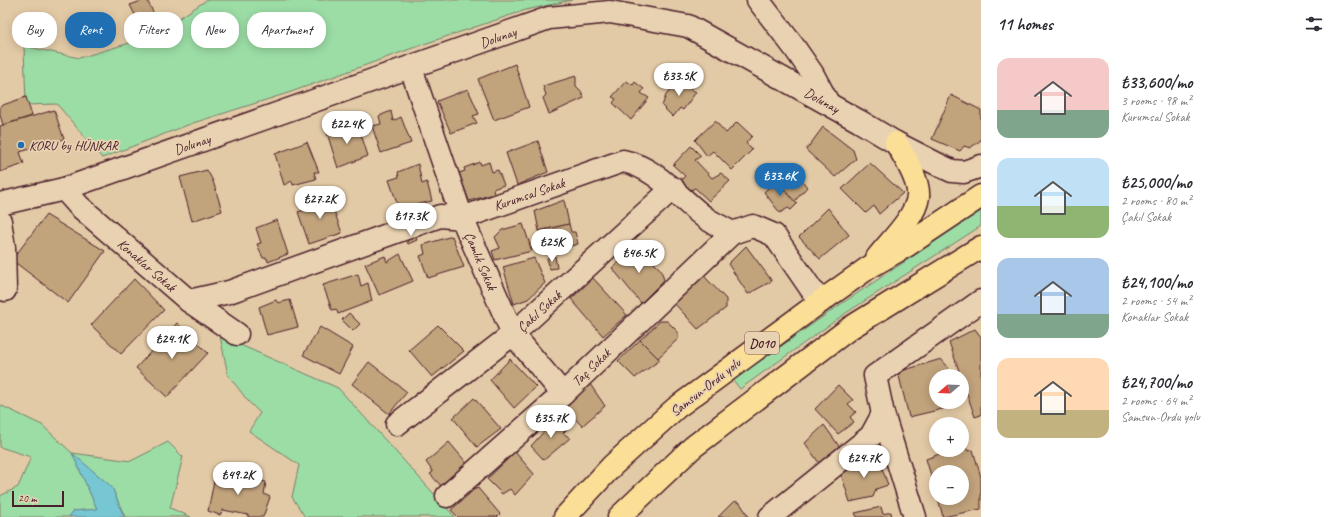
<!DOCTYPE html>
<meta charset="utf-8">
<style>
body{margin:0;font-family:Caveat,sans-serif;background:#f2f2f3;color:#2b2b33;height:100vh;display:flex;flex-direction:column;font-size:15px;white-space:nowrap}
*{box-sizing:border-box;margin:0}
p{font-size:13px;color:#7c7c81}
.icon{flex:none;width:22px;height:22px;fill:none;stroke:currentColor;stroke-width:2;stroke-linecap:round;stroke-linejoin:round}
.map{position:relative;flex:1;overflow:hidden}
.sheet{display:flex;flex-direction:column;background:#fff;width:360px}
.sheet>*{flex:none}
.guide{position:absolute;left:12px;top:12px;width:380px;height:36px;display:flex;gap:8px}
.needle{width:26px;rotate:251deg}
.controls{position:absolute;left:929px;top:369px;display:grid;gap:8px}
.controls a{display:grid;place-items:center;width:40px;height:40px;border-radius:50%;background:#fff;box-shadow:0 2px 10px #0003;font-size:20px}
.scale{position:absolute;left:12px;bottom:10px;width:52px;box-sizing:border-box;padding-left:4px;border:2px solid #4a1f2b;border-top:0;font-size:11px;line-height:14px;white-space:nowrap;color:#4a1f2b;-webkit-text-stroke:3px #e9d2b2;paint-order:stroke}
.price{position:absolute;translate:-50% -34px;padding:0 9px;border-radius:14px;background:#fff;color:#222;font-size:13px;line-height:26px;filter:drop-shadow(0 1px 2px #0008)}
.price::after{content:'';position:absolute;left:50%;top:24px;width:12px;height:9px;margin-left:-6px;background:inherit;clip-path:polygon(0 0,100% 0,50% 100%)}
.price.selected{background:#1f6fb2;color:#fff}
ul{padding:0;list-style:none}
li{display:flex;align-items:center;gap:12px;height:100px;padding:0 16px}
li span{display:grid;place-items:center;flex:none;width:112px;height:80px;border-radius:12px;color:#555}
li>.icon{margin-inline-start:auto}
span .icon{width:48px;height:48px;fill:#fffc;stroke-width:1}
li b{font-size:17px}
h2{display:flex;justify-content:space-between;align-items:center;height:48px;padding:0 16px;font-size:17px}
.pill{padding:0 14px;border-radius:16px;background:#fff;box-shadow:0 2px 10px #0003;font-size:14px;line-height:36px}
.pill.selected{background:#1f6fb2;color:#fff}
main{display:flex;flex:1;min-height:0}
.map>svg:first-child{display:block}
.green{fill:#9cdda6;stroke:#737e68}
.water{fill:#77c6d3;stroke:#658390}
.building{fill:#c1a37c;stroke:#4a1f2b}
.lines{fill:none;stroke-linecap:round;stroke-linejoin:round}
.minor-casing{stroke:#4a1f2b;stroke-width:25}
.highway-casing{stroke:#4a1f2b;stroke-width:25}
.minor{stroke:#e9d2b2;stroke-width:22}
.highway{stroke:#fbdf96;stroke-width:22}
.poi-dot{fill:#1f6fb2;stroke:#e9d2b2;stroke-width:1.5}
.labels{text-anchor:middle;stroke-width:3.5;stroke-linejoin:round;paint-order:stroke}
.shield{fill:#e9d2b2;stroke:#7a5554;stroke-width:1}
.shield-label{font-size:13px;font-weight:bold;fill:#4a1f2b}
.street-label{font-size:14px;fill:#4a1f2b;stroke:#e9d2b2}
.poi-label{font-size:14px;fill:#4a1f2b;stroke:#e9d2b2;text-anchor:start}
</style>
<main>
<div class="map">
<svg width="981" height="517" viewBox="0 0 981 517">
<rect width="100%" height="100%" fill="#e3caa6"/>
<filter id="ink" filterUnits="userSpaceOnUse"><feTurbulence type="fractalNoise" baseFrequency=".025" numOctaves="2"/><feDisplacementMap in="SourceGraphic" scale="8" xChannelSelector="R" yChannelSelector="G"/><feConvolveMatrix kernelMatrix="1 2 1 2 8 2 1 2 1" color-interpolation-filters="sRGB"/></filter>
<g filter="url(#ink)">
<g class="green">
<polygon points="207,0 572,0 526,10 424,44 291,92 193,123 102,158 57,104 26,105 24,46 79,58 150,37"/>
<polygon points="981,211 981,226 846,313 740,389 733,380 838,306"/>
<polygon points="220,336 338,388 455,517 305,517 292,497 299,465 249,431 260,413 248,401 228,375"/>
<polygon points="0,405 42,425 72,453 131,461 168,442 183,457 170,508 191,517 125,517 112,488 73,454 97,509 74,511 69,517 0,517 0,496 18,487 31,457 0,447"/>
</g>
<polygon class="water" points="72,453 112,487 124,517 69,517 73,511 97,509"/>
<g class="building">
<polygon points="144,0 147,0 154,14 138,21 130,5"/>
<polygon points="515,64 529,107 494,120 478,79"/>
<polygon points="576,76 576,86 581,91 584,98 549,114 543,98 546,95 543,86"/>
<polygon points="688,78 695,83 690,89 696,92 683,110 680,108 673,117 662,106 666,95 680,80 685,82"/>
<polygon points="626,81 633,85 635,82 644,89 641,93 649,98 631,120 613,103 616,99 612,97"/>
<polygon points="468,89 479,114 473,116 477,123 451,133 437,101"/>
<polygon points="951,95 981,110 981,140 970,148 964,146 960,151 932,139"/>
<polygon points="26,97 32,116 3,125 0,115 0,106"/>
<polygon points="54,110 64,139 20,152 24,164 0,172 0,126"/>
<polygon points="391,111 393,121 401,117 411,143 381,153 372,126 381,124 379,116"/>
<polygon points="715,121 726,133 737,122 752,136 746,143 752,150 732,170 713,151 707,156 695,140"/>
<polygon points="357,122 368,156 338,168 327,133"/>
<polygon points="823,127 853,150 856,159 835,177 806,150"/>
<polygon points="538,141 548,172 517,185 506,153"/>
<polygon points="307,142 319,172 314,172 316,179 293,185 292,181 284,185 275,154"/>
<polygon points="691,146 701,156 695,160 712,178 721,173 730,181 709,201 695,188 689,191 680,181 685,176 673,165"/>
<polygon points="480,162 481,165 489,162 492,172 498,170 504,185 493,189 494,194 469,201 459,173 465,171 464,168"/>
<polygon points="870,163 903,193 879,214 874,206 866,213 842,189"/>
<polygon points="418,164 422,184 427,182 432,201 399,209 389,180 399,177 398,172"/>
<polygon points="207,170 213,181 222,211 192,221 180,177"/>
<polygon points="794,170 807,187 794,202 779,183"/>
<polygon points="776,180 797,204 791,210 788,208 780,213 764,192"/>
<polygon points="328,194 342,233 309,244 298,212 310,208 309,202"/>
<polygon points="564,200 569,224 539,231 535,211"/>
<polygon points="828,208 849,235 820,259 799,237"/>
<polygon points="46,215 105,251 68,303 12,260"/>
<polygon points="277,220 288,254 268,262 267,258 263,258 257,244 261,243 256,228"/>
<polygon points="523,224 532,251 495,260 492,251 500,248 495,237 502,230"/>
<polygon points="569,224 571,232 575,232 578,244 560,249 559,245 551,250 549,244 544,245 539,231"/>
<polygon points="413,229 417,240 408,244 405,233"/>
<polygon points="452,236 464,267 428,278 420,256 425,254 423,245"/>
<polygon points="746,246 772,281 748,294 728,264"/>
<polygon points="634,249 641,250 661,270 664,280 641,303 612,268"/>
<polygon points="400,254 413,281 379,295 365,264 385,256 387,262"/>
<polygon points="555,256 557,268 550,269 547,258"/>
<polygon points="534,258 545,283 528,299 514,304 503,267"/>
<polygon points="358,274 361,286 368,283 372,301 338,314 336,309 332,310 323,285"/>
<polygon points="703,275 726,299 726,308 698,329 674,303"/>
<polygon points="593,278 627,315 603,336 571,299"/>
<polygon points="134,279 164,310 121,354 91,325"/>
<polygon points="276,300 278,303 290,300 298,327 267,335 259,307"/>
<polygon points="349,313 360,324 353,331 342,320"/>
<polygon points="660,321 667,321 678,332 678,339 658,358 640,340"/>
<polygon points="177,323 208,353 167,397 136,368"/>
<polygon points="438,325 464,351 432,377 409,350"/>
<polygon points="320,327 353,347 339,374 303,355"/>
<polygon points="975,329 981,337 981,415 975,417 949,342"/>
<polygon points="640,340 660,360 635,378 618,361"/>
<polygon points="510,359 536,387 514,408 490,380"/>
<polygon points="941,359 948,367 951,376 936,376 936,402 958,402 959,405 909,417 898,372"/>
<polygon points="369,362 407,392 389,414 352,384"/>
<polygon points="590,384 605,406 582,426 565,408"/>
<polygon points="838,385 853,400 848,404 856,412 850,417 854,422 838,434 815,409"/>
<polygon points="474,398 501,429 477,447 453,418"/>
<polygon points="557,417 568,428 563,433 570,438 544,460 531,446"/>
<polygon points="824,425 839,446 830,460 827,456 819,463 805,443"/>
<polygon points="449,442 470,467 442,487 430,474 433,472 426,462"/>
<polygon points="964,444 968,451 973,450 981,477 981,509 943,517 938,498 962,498 962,472 936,472 936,492 926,459 950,450 962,450 962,445"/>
<polygon points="515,452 534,474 515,495 510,489 502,494 487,479"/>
<polygon points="872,455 879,460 888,485 876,489 873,497 850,502 840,471"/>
<polygon points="216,471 266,482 264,494 270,497 263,517 248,517 248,515 223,510 220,515 208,511"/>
<polygon points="477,487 500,514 497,517 458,517 451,510"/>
<polygon points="734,501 740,503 749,517 718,517"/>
<polygon points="881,507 883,514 891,512 892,517 857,517 855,513"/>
</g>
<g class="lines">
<defs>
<g id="minor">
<polyline points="758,0 794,47 812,73 828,103"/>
<polyline points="411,68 462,218 513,334 563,394"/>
<polyline points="64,189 79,206 189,301 237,334"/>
<polyline points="0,204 64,189 549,18 610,12 688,26 859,121 896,143 941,166 952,171 964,172 981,166"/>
<polyline points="0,221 4,248 5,290"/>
<path d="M189 301 229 292 440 216 462 218 623 161C658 168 680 200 707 219 715 224 724 228 732 233L753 226 774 235 820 302"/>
<polyline points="397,424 513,334 673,188"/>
<polyline points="447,496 563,394 732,233"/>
<polyline points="770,517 871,436 883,414"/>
<polyline points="915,517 883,414 875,376 981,301"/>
</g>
<g id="highway">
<path d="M877 258C890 241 915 218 918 197 920 181 904 156 896 143"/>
<polyline points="565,517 612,466 676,408 820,302 868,268 906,246 981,196"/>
<polyline points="619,517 693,447 850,328 981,247"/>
</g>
</defs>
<use href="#minor" class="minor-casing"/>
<use href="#highway" class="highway-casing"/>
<use href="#minor" class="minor"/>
<use href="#highway" class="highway"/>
</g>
</g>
<circle class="poi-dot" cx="21" cy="145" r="4"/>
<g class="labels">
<rect class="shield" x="745" y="332" width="34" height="22" rx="3"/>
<g class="shield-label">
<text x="762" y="348">D010</text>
</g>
<g class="street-label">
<text transform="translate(498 37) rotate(-20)" y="5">Dolunay</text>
<text transform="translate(822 100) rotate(29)" y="5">Dolunay</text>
<text transform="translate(192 144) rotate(-19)" y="5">Dolunay</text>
<text transform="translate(529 194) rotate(-19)" y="5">Kurumsal Sokak</text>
<text transform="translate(481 261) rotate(67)" y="5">Çamlık Sokak</text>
<text transform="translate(147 265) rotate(41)" y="5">Konaklar Sokak</text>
<text transform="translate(539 311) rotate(-42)" y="5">Çakıl Sokak</text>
<text transform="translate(591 367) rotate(-44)" y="5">Taç Sokak</text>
<text transform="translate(705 387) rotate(-38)" y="5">Samsun-Ordu yolu</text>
</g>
<g class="poi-label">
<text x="29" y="150">KORU by HÜNKAR</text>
</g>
</g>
</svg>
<div class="controls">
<a><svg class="needle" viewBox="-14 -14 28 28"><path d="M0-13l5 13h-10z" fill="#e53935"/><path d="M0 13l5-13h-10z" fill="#7c7c81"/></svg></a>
<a>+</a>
<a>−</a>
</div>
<div class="scale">20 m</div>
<b class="price" style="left:679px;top:97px">₺33.5K</b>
<b class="price" style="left:347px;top:145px">₺22.4K</b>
<b class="price selected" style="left:780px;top:197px">₺33.6K</b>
<b class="price" style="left:320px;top:220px">₺27.2K</b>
<b class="price" style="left:411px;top:237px">₺17.3K</b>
<b class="price" style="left:552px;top:263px">₺25K</b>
<b class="price" style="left:639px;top:274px">₺46.5K</b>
<b class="price" style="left:172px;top:360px">₺24.1K</b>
<b class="price" style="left:551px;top:439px">₺35.7K</b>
<b class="price" style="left:864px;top:479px">₺24.7K</b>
<b class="price" style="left:238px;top:496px">₺49.2K</b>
<div class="guide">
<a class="pill">Buy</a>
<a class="pill selected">Rent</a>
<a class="pill">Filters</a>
<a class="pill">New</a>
<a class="pill">Apartment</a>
</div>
</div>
<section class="sheet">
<h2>11 homes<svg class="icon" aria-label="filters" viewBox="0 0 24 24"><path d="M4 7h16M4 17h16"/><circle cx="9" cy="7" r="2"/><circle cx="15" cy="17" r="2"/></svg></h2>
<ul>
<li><span style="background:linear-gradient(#f6c9c9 65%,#7fa58c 0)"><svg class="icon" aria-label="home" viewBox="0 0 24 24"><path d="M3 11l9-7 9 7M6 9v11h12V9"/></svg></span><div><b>₺33,600/mo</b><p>3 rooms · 98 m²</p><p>Kurumsal Sokak</p></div></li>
<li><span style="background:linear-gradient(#bfe0f5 60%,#8fb573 0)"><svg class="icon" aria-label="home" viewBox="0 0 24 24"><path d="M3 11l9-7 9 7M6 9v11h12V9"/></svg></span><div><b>₺25,000/mo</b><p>2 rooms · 80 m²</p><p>Çakıl Sokak</p></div></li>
<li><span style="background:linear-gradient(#a9c7e8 70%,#7fa58c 0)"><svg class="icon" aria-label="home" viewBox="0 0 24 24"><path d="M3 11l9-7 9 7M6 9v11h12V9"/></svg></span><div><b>₺24,100/mo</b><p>2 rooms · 54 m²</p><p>Konaklar Sokak</p></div></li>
<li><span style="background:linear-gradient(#ffd9b3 65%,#c2b280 0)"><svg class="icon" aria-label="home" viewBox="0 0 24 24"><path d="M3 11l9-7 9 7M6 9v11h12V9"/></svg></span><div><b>₺24,700/mo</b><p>2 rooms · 64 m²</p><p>Samsun-Ordu yolu</p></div></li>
</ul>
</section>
</main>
